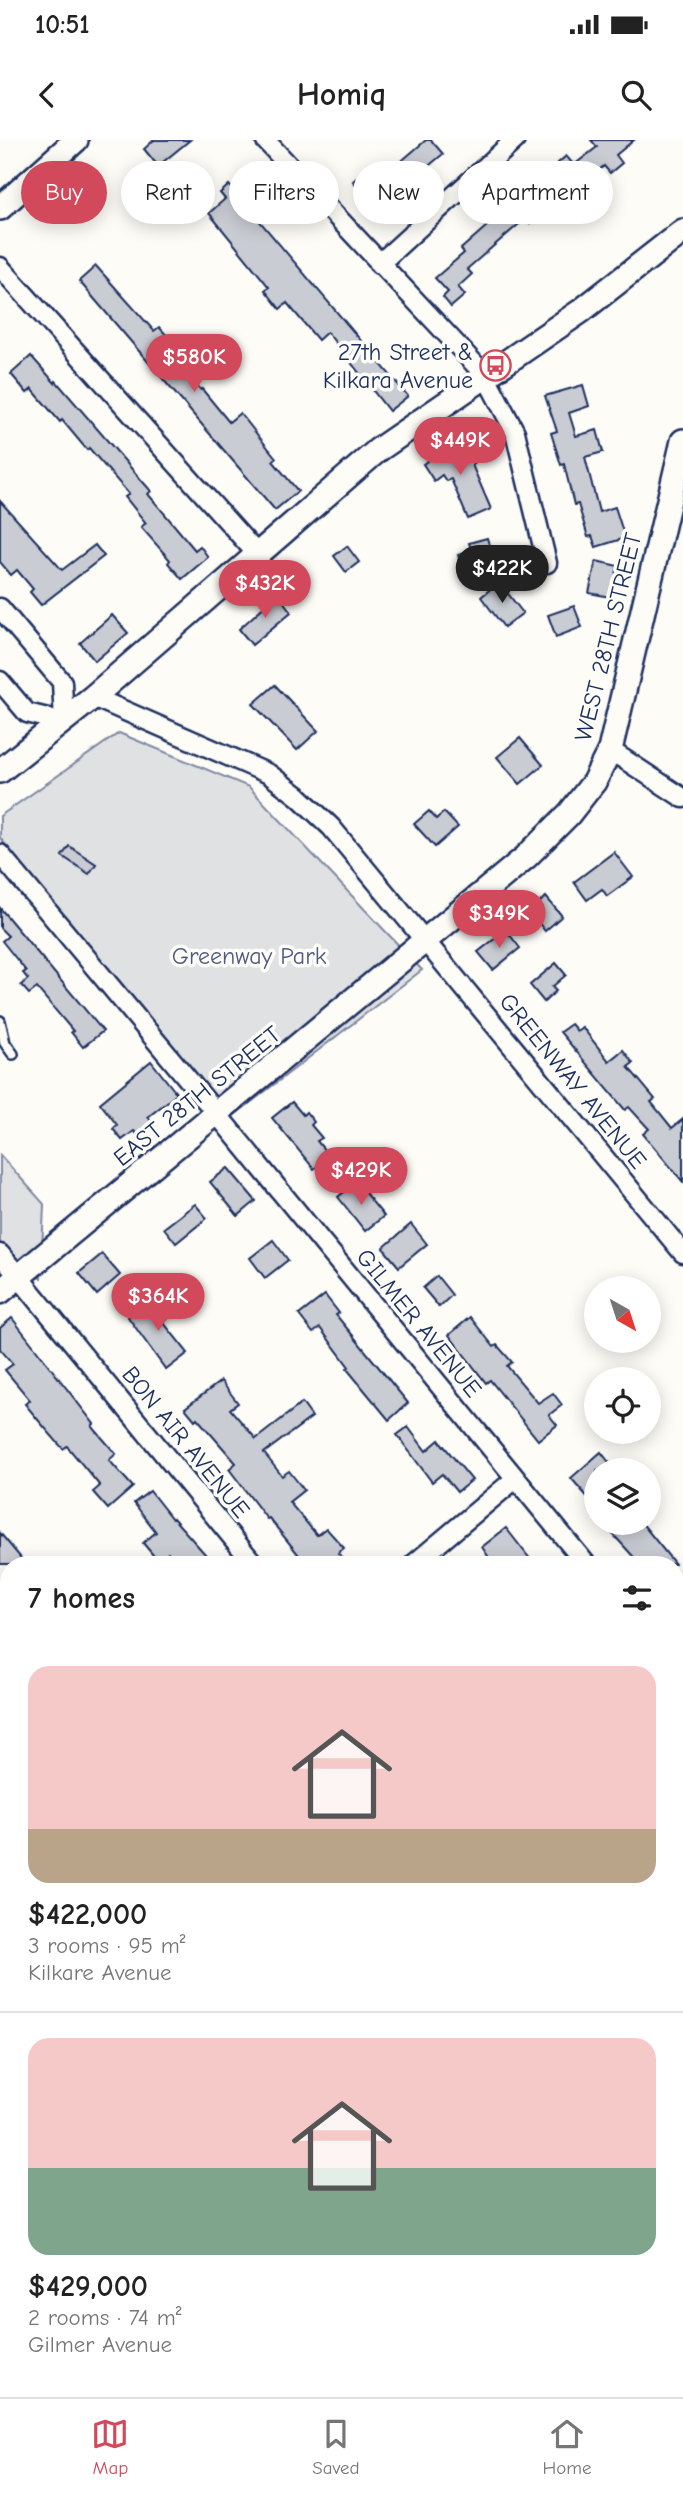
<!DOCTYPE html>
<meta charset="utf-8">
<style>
body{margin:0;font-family:"Comic Neue",sans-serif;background:#f2f2f2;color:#222;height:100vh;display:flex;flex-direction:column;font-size:26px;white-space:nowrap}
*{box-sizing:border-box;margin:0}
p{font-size:23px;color:#767676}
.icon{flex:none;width:38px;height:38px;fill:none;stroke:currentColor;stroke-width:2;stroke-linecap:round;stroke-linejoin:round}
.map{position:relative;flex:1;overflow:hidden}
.details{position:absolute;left:0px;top:1416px;width:684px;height:842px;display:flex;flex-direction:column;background:#fff;border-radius:28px 28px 0 0;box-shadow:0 4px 18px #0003}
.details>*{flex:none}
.top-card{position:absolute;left:21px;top:21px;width:642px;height:63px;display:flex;gap:14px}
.needle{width:46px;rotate:141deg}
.tools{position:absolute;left:584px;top:1136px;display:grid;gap:14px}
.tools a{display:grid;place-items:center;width:77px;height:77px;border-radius:50%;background:#fff;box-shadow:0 4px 18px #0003;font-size:35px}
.price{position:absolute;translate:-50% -60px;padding:0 16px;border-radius:24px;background:#d1495b;color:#fff;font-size:23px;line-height:46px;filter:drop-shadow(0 2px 4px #0008)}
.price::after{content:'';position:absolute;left:50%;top:42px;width:21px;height:16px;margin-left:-10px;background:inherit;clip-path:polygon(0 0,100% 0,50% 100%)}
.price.current{background:#222;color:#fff}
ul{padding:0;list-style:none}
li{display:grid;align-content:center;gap:14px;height:371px;padding:0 28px}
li+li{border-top:2px solid #e0e0e0}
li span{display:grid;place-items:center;height:217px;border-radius:21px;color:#555}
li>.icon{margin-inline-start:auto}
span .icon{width:126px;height:126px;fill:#fffc;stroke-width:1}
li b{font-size:30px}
h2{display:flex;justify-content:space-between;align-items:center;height:84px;padding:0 28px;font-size:30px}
.chip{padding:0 24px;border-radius:32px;background:#fff;box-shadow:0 4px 18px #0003;font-size:24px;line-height:63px}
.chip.current{background:#d1495b;color:#fff}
.status{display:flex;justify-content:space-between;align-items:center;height:49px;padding:0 35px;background:#fff;direction:ltr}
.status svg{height:19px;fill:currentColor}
header{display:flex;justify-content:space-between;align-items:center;height:91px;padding:0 28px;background:#fff;font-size:32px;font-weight:700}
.dock{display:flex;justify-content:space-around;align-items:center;height:98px;border-top:2px solid #e0e0e0;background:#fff;font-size:19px;color:#767676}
.dock a{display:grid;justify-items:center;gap:4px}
.dock .current{color:#d1495b}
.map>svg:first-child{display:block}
.green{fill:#e0e1e3;stroke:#7e88a0;stroke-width:2}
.building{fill:#c9ccd3;stroke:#1b2f5e;stroke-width:2}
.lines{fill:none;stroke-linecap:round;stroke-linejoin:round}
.service-casing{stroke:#1b2f5e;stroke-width:14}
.minor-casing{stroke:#1b2f5e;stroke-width:23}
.tertiary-casing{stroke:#1b2f5e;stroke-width:28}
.secondary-casing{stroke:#1b2f5e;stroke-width:32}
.service{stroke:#fdfcf7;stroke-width:9}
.minor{stroke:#fdfcf7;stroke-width:18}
.tertiary{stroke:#fdfcf7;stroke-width:23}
.secondary{stroke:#fdfcf7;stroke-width:26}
.labels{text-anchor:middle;stroke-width:7;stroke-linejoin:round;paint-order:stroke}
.poi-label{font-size:24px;fill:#1b2f5e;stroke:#fdfcf7;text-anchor:end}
.street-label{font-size:24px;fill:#1b2f5e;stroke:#fdfcf7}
.park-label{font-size:24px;fill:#4c5c7f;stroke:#fdfcf7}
</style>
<div class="status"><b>10:51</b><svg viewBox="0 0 49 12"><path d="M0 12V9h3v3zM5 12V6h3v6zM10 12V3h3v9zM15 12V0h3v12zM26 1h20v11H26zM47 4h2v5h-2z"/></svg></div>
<header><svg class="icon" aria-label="back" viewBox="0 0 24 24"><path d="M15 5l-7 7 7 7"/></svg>Homiq<svg class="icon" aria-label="search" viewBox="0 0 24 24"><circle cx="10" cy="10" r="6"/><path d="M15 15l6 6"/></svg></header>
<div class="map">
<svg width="683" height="2257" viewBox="0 0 683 2257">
<rect width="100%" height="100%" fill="#fdfcf7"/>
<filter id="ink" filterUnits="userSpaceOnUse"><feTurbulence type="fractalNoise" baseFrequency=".0143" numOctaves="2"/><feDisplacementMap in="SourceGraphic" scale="14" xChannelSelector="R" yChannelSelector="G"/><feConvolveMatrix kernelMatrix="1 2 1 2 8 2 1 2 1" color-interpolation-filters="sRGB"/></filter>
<g filter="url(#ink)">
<g class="green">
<polygon points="119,593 249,647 422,830 232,977 0,698 0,676"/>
<polygon points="0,1015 44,1064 41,1138 0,1130"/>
</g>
<g class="building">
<polygon points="154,0 190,0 158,26 144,9"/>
<polygon points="426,0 431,0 443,14 412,40 398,24"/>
<polygon points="591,0 634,0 616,15 622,23 610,33 604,26 577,48 581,52 568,63 562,56 530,83 526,78 467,129 472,134 458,147 465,155 451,167 443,157 448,152 435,138 464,113 461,109 566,16 574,25 597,7"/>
<polygon points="369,27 397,60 378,77 366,63 369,60 353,41"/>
<polygon points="229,45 408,256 389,271 327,192 318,200 287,163 280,169 265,150 269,147 209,73 225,59 220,53"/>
<polygon points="96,126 154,191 159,187 174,203 166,210 201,250 202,249 229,282 240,273 276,318 273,321 298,351 275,370 79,141"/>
<polygon points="31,216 55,243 56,241 143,342 151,351 148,354 195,410 200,406 208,417 182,439 168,423 170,420 141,387 146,383 125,357 129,354 89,308 87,310 62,280 60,282 32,249 27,253 11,234"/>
<polygon points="583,245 589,266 569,273 576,296 597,290 603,312 585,317 599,372 615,367 625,398 596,407 592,396 588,397 578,364 574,365 564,324 561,325 551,293 557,291 545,256"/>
<polygon points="460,299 475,322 472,325 491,369 468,379 451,339 446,341 442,335 434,341 423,324"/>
<polygon points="0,361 62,430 95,405 104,416 41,465 30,452 33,449 17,430 11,435 0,422"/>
<polygon points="487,398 497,430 465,440 458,415 472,411 469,403"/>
<polygon points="347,406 359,422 346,432 334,416"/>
<polygon points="596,421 618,426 611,457 589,453"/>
<polygon points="499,442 523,473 504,487 481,457"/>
<polygon points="278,454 291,472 252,505 239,489"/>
<polygon points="574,466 582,487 556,497 548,475"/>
<polygon points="112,475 128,493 95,521 80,503"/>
<polygon points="275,545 318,591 297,610 253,564"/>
<polygon points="520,598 543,625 520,644 497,617"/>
<polygon points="429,671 436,679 444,672 458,687 435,707 414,684"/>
<polygon points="69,706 96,724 89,734 62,716"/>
<polygon points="614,712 633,737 607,756 602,749 587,760 574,742"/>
<polygon points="546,757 562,776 545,791 529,771"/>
<polygon points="0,768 103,891 83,907 71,892 73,891 37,848 29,854 21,845 28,839 23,833 26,831 2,801 8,796 0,788"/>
<polygon points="506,790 520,808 493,830 478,812"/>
<polygon points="556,823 566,835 552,847 556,851 544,862 530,845"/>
<polygon points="571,884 577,891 582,887 609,921 623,910 633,923 628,927 655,959 651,962 672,988 683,979 683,1042 643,994 649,989 629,967 625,970 560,892"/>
<polygon points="151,921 177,954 148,977 152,982 137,994 134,991 122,1000 113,989 117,985 100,963"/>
<polygon points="292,962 303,975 306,972 314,982 311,985 322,998 317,1001 330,1017 314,1029 272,978"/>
<polygon points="228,1028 256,1061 238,1076 210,1042"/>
<polygon points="356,1042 384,1076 365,1091 338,1057"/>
<polygon points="195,1064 207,1078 176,1103 164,1088"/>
<polygon points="411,1084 427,1104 399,1127 383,1108"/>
<polygon points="273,1100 288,1120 265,1138 250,1118"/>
<polygon points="102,1114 120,1135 97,1155 79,1133"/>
<polygon points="437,1136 452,1155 439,1167 423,1148"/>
<polygon points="325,1155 339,1173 336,1175 408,1263 389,1280 347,1229 349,1227 320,1188 313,1193 299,1175"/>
<polygon points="152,1157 168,1178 163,1182 188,1213 166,1230 128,1177"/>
<polygon points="470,1177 494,1207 497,1205 512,1222 507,1226 538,1263 553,1253 562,1265 549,1275 557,1285 538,1300 490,1240 486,1243 449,1195"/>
<polygon points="12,1178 94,1284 92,1286 116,1314 109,1320 133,1347 108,1369 93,1352 100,1346 67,1306 63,1309 39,1281 25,1264 30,1260 5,1230 13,1224 0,1209 0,1188"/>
<polygon points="221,1241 238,1263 230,1269 256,1299 302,1263 312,1277 264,1313 282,1336 289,1331 304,1350 289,1362 317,1395 326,1388 344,1408 338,1413 348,1424 306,1424 269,1378 267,1379 229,1329 236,1323 197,1278 195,1280 185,1268"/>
<polygon points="408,1287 426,1311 439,1300 472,1340 457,1352 442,1334 432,1342 397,1295"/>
<polygon points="601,1312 615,1330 597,1330 597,1368 571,1338"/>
<polygon points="150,1351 172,1379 173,1378 214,1424 178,1424 168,1413 158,1421 143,1403 156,1392 134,1363"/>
<polygon points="607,1382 641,1382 675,1424 640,1424 611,1392 613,1390"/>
<polygon points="506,1388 534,1424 478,1424 488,1416 482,1407"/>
<polygon points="0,1393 26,1424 0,1424"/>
</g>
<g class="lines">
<defs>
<g id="service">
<polyline points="0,881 5,903 13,914"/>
<polyline points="0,1737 9,1748"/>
<polyline points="54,2249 61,2257"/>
</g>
<g id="minor">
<polyline points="265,0 485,235 515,292 547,423"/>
<polyline points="379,124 515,0"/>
<polyline points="0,127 258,415"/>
<polyline points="0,468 62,542 64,582 27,573 0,541"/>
<polyline points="93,557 269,634 298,656 331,687 683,1113"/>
<polyline points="610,610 683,658"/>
<polyline points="0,714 217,974 586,1424"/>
<polyline points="0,1114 254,1424"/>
<polyline points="414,1424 514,1340"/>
<polyline points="676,1531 683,1540"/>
<polyline points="676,1932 683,1940"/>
</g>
<g id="tertiary">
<polyline points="0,68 76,0"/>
<polyline points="0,631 93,557 378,310 581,171 683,91"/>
<polyline points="0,1152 526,717 569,674 594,642 610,610 683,301"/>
<polyline points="676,1831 683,1825"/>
<polyline points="0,1961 9,1972"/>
<polyline points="236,2249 243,2257"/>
<polyline points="158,2257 168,2249"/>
</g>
<g id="secondary">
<polyline points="0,1523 9,1534"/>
<polyline points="593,2249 600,2257"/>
</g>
</defs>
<use href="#service" class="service-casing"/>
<use href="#minor" class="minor-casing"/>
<use href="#tertiary" class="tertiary-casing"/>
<use href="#secondary" class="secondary-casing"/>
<use href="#service" class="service"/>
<use href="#minor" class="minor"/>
<use href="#tertiary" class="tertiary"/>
<use href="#secondary" class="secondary"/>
</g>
</g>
<defs>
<symbol id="bus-ring" viewBox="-11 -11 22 22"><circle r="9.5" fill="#fdfcf7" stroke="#d1495b" stroke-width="1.5"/><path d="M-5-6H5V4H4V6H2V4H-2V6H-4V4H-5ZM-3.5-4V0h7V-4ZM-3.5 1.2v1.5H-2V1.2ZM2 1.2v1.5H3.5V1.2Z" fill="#d1495b"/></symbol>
</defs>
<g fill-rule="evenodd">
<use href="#bus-ring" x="478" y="208" width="35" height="35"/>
</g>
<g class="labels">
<g class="poi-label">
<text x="473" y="220">27th Street &amp;<tspan x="473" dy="28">Kilkara Avenue</tspan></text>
</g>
<g class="street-label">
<text transform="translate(608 497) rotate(-76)" y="8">WEST 28TH STREET</text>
<text transform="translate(573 941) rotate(51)" y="8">GREENWAY AVENUE</text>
<text transform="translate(197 956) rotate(-39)" y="8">EAST 28TH STREET</text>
<text transform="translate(419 1183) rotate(51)" y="8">GILMER AVENUE</text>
<text transform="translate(186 1302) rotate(51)" y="8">BON AIR AVENUE</text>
</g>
<g class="park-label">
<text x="249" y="824">Greenway Park</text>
</g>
</g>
</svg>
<div class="tools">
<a><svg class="needle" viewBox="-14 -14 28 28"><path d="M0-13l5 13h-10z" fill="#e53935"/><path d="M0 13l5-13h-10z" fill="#767676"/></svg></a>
<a><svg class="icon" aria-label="locate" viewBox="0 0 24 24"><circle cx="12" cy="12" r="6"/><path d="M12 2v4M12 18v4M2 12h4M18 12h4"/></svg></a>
<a><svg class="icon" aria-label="layers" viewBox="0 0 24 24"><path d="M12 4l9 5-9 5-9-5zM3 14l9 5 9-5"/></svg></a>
</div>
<b class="price" style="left:194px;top:254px">$580K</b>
<b class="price" style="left:460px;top:337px">$449K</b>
<b class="price current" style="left:502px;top:465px">$422K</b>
<b class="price" style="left:265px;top:480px">$432K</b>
<b class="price" style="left:499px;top:810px">$349K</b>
<b class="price" style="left:361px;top:1067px">$429K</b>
<b class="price" style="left:158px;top:1193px">$364K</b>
<div class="top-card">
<a class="chip current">Buy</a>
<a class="chip">Rent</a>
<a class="chip">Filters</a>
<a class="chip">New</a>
<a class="chip">Apartment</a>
</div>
<section class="details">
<h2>7 homes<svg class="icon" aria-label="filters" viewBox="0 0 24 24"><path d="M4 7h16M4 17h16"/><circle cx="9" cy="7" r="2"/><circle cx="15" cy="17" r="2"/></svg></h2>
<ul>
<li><span style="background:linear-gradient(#f6c9c9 75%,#b9a48a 0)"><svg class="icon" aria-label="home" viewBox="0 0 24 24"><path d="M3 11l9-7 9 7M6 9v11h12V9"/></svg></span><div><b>$422,000</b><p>3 rooms · 95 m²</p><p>Kilkare Avenue</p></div></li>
<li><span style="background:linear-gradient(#f6c9c9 60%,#7fa58c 0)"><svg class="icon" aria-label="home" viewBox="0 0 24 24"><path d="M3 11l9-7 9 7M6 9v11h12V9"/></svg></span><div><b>$429,000</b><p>2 rooms · 74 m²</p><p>Gilmer Avenue</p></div></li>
</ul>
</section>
</div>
<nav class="dock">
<a class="current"><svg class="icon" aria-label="map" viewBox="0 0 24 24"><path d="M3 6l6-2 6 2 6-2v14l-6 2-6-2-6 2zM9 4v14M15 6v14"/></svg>Map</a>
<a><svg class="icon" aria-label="saved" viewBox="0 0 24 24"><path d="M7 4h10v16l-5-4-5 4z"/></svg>Saved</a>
<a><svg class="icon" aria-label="home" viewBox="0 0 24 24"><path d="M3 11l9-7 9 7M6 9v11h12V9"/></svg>Home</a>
</nav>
